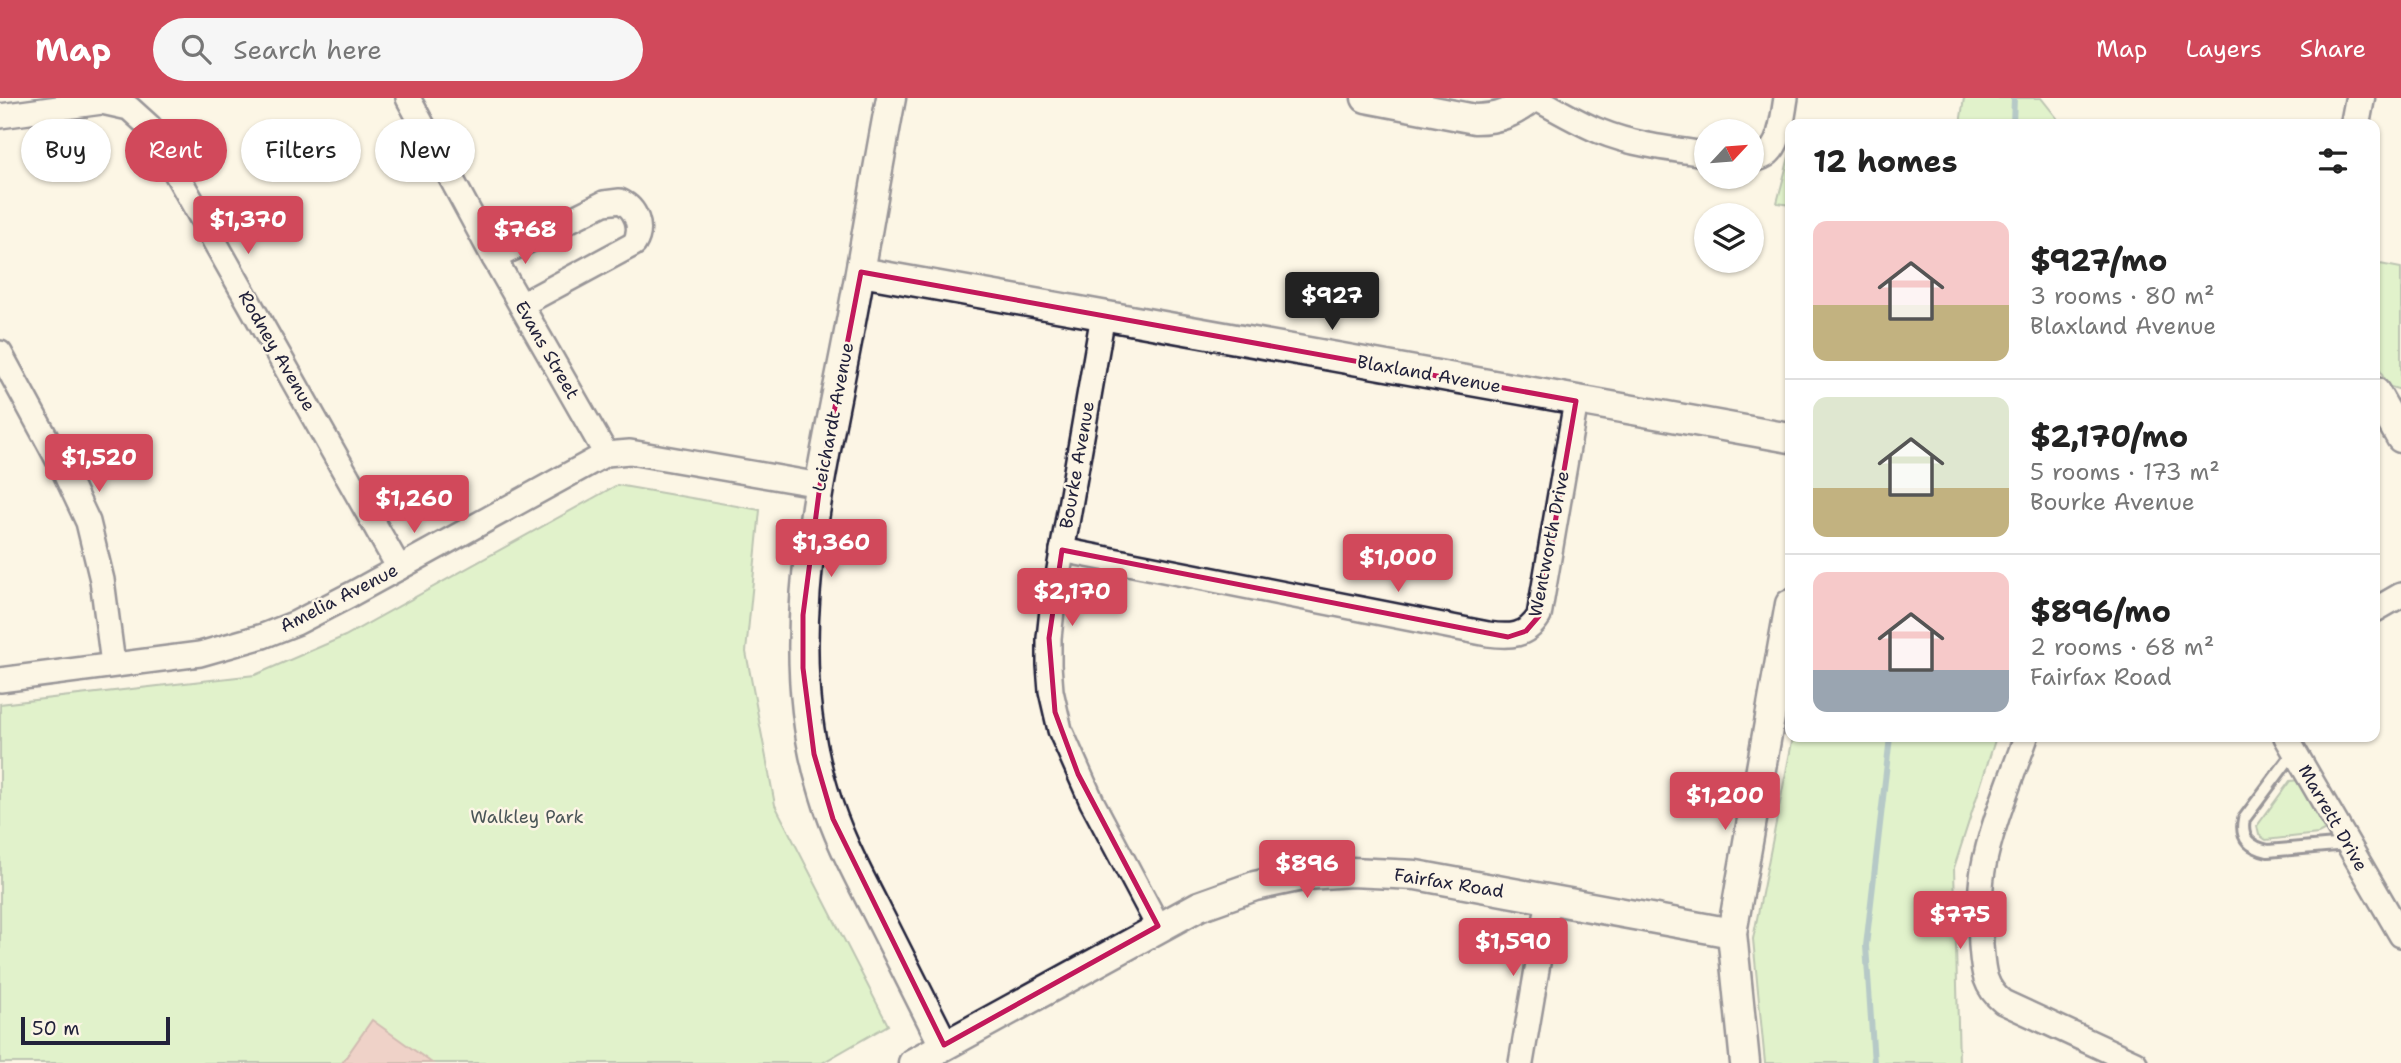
<!DOCTYPE html>
<meta charset="utf-8">
<style>
body{margin:0;font-family:"Shantell Sans",sans-serif;background:#f6f6f6;color:#222;height:100vh;display:flex;flex-direction:column;font-size:26px;white-space:nowrap}
*{box-sizing:border-box;margin:0}
p{font-size:23px;color:#767676}
.icon{flex:none;width:38px;height:38px;fill:none;stroke:currentColor;stroke-width:2;stroke-linecap:round;stroke-linejoin:round}
.map{position:relative;flex:1;overflow:hidden}
.side{position:absolute;left:1785px;top:21px;width:595px;height:623px;display:flex;flex-direction:column;background:#fff;border-radius:14px;box-shadow:0 2px 5px #0004}
.side>*{flex:none}
.banner{position:absolute;left:21px;top:21px;width:665px;height:63px;display:flex;gap:14px}
.needle{width:46px;rotate:64deg}
.controls{position:absolute;left:1694px;top:21px;display:grid;gap:14px}
.controls a{display:grid;place-items:center;width:70px;height:70px;border-radius:50%;background:#fff;box-shadow:0 2px 5px #0004;font-size:35px}
.scale{position:absolute;left:21px;bottom:18px;width:149px;box-sizing:border-box;padding-left:7px;border:4px solid #22223b;border-top:0;font-size:19px;line-height:24px;white-space:nowrap;color:#22223b;-webkit-text-stroke:5px #fcf5e5;paint-order:stroke}
.price{position:absolute;translate:-50% -60px;padding:0 16px;border-radius:7px;background:#d1495b;color:#fff;font-size:23px;line-height:46px;filter:drop-shadow(0 2px 4px #0008)}
.price::after{content:'';position:absolute;left:50%;top:42px;width:21px;height:16px;margin-left:-10px;background:inherit;clip-path:polygon(0 0,100% 0,50% 100%)}
.price.on{background:#222;color:#fff}
ul{padding:0;list-style:none}
li{display:flex;align-items:center;gap:21px;height:175px;padding:0 28px}
li+li{border-top:2px solid #e0e0e0}
li span{display:grid;place-items:center;flex:none;width:196px;height:140px;border-radius:14px;color:#555}
li>.icon{margin-inline-start:auto}
span .icon{width:84px;height:84px;fill:#fffc;stroke-width:1}
li b{font-size:30px}
h2{display:flex;justify-content:space-between;align-items:center;height:84px;padding:0 28px;font-size:30px}
.tag{padding:0 24px;border-radius:32px;background:#fff;box-shadow:0 2px 5px #0004;font-size:24px;line-height:63px}
.tag.on{background:#d1495b;color:#fff}
header{display:flex;align-items:center;gap:42px;box-sizing:border-box;height:98px;padding:0 35px;background:#d1495b;color:#fff}
header strong{font-size:33px}
nav{display:flex;gap:38px;margin-inline-start:auto;font-size:24px}
.search{width:490px;height:63px;background:#f6f6f6;display:flex;align-items:center;gap:18px;box-sizing:border-box;padding:0 24px;border-radius:38px;color:#767676;font-size:26px}
.map>svg:first-child{display:block}
.green{fill:#c0eeab;stroke:#718873;stroke-width:2}
.lines{fill:none;stroke-linecap:round;stroke-linejoin:round}
.stream{stroke:#6293a2;stroke-width:6}
.building{fill:#e1a7a4;stroke:#9e7573;stroke-width:2}
.service-casing{stroke:#22223b;stroke-width:16}
.minor-casing{stroke:#22223b;stroke-width:28}
.tertiary-casing{stroke:#22223b;stroke-width:33}
.service{stroke:#fcf5e5;stroke-width:10}
.minor{stroke:#fcf5e5;stroke-width:23}
.tertiary{stroke:#fcf5e5;stroke-width:28}
.marked{fill:none;stroke:#c2185b;stroke-width:5;stroke-linejoin:round}
.labels{text-anchor:middle;stroke-width:5;stroke-linejoin:round;paint-order:stroke}
.street-label{font-size:18px;fill:#22223b;stroke:#fcf5e5}
.park-label{font-size:18px;fill:#4a5557;stroke:#fcf5e5}
</style>
<header>
<strong>Map</strong>
<div class="search"><svg class="icon" aria-label="search" viewBox="0 0 24 24"><circle cx="10" cy="10" r="6"/><path d="M15 15l6 6"/></svg>Search here</div>
<nav><a>Map</a><a>Layers</a><a>Share</a></nav>
</header>
<div class="map">
<svg width="2401" height="965" viewBox="0 0 2401 965">
<rect width="100%" height="100%" fill="#fcf5e5"/>
<filter id="ink" filterUnits="userSpaceOnUse"><feTurbulence type="fractalNoise" baseFrequency=".0143" numOctaves="2"/><feDisplacementMap in="SourceGraphic" scale="14" xChannelSelector="R" yChannelSelector="G"/><feConvolveMatrix kernelMatrix="1 2 1 2 8 2 1 2 1" color-interpolation-filters="sRGB"/></filter>
<g filter="url(#ink)">
<g class="green">
<polygon points="1964,0 2041,0 2057,20 2057,26 1960,26"/>
<polygon points="1790,55 1790,107 1777,105"/>
<polygon points="2375,165 2401,170 2401,292 2387,288 2375,261"/>
<polygon points="617,387 760,412 746,554 775,707 888,927 822,965 0,965 0,606 255,577 345,538"/>
<polygon points="1793,639 1996,639 1954,770 1959,965 1765,965 1753,841"/>
<polygon points="2300,682 2327,728 2324,733 2318,736 2266,742 2259,737 2257,728 2290,683"/>
</g>
<g class="lines">
<g class="stream">
<polyline points="2013,26 2014,0"/>
<polyline points="1874,965 1866,848 1890,639"/>
</g>
</g>
<polygon class="building" points="372,922 432,965 342,965"/>
<g class="lines">
<defs>
<path id="service" d="M2294 654 2244 721C2240 741 2250 749 2268 753L2347 746"/>
<g id="minor">
<polyline points="408,0 494,160 606,356"/>
<path d="M1535 0C1556 11 1577 24 1599 33 1633 47 1670 51 1706 56"/>
<polyline points="0,18 102,4 129,10 150,29 399,470"/>
<path d="M1752 61C1781 61 1782 22 1786 0"/>
<path d="M494 160 604 105 620 103C636 110 644 130 634 146L521 207"/>
<polyline points="1103,217 1052,512 1049,540 1049,567 1051,593 1060,632 1092,704 1158,828"/>
<polyline points="0,255 64,373 88,424 102,482 113,566"/>
<path d="M1062 452 1488 536C1510 539 1526 539 1539 518L1576 303"/>
<polyline points="2375,512 2401,497"/>
<polyline points="0,582 200,556 263,538 296,525 350,497 606,356 630,354 820,387"/>
<path d="M2026 639C2012 679 1990 731 1983 772 1979 796 1980 822 1981 847 1983 871 1983 888 2003 904L2135 965"/>
<polyline points="2286,639 2401,837"/>
<polyline points="1521,965 1549,801"/>
</g>
<g id="tertiary">
<path d="M891 0C876 78 864 156 849 234 821 382 777 547 824 694 836 735 856 773 875 810 898 856 921 902 944 947"/>
<path d="M1366 0 1475 21C1499 21 1514 14 1532 0"/>
<polyline points="2355,26 2360,0"/>
<polyline points="861,174 1790,340"/>
<polyline points="2375,294 2401,340"/>
<polyline points="913,965 1199,808 1255,788 1307,777 1351,774 1416,777 1732,835"/>
<polyline points="1745,965 1732,835 1790,506"/>
</g>
</defs>
<use href="#service" class="service-casing"/>
<use href="#minor" class="minor-casing"/>
<use href="#tertiary" class="tertiary-casing"/>
<use href="#service" class="service"/>
<use href="#minor" class="minor"/>
<use href="#tertiary" class="tertiary"/>
</g>
</g>
<path d="M0 0H2401V965H0ZM861 174 1576 303 1539 518 1526 533 1508 539 1062 452 1049 540 1055 614 1078 676 1158 828 944 947 833 721 814 656 803 570V517L820 387Z" fill="#fcf5e5" fill-opacity=".55" fill-rule="evenodd"/>
<path class="marked" d="M861 174 1576 303 1539 518 1526 533 1508 539 1062 452 1049 540 1055 614 1078 676 1158 828 944 947 833 721 814 656 803 570V517L820 387Z"/>
<g class="labels">
<g class="street-label">
<text transform="translate(547 252) rotate(60)" y="6">Evans Street</text>
<text transform="translate(277 253) rotate(60)" y="6">Rodney Avenue</text>
<text transform="translate(1429 276) rotate(10)" y="6">Blaxland Avenue</text>
<text transform="translate(833 319) rotate(-79)" y="6">Leichardt Avenue</text>
<text transform="translate(1077 367) rotate(-80)" y="6">Bourke Avenue</text>
<text transform="translate(1549 446) rotate(-79)" y="6">Wentworth Drive</text>
<text transform="translate(339 500) rotate(-27)" y="6">Amelia Avenue</text>
<text transform="translate(2333 720) rotate(60)" y="6">Marrett Drive</text>
<text transform="translate(1449 785) rotate(9)" y="6">Fairfax Road</text>
</g>
<g class="park-label">
<text x="527" y="725">Walkley Park</text>
</g>
</g>
</svg>
<div class="controls">
<a><svg class="needle" viewBox="-14 -14 28 28"><path d="M0-13l5 13h-10z" fill="#e53935"/><path d="M0 13l5-13h-10z" fill="#767676"/></svg></a>
<a><svg class="icon" aria-label="layers" viewBox="0 0 24 24"><path d="M12 4l9 5-9 5-9-5zM3 14l9 5 9-5"/></svg></a>
</div>
<div class="scale">50 m</div>
<b class="price" style="left:248px;top:158px">$1,370</b>
<b class="price" style="left:525px;top:168px">$768</b>
<b class="price on" style="left:1332px;top:234px">$927</b>
<b class="price" style="left:99px;top:396px">$1,520</b>
<b class="price" style="left:414px;top:437px">$1,260</b>
<b class="price" style="left:831px;top:481px">$1,360</b>
<b class="price" style="left:1398px;top:496px">$1,000</b>
<b class="price" style="left:1072px;top:530px">$2,170</b>
<b class="price" style="left:1725px;top:734px">$1,200</b>
<b class="price" style="left:1307px;top:802px">$896</b>
<b class="price" style="left:1960px;top:853px">$775</b>
<b class="price" style="left:1513px;top:880px">$1,590</b>
<div class="banner">
<a class="tag">Buy</a>
<a class="tag on">Rent</a>
<a class="tag">Filters</a>
<a class="tag">New</a>
</div>
<section class="side">
<h2>12 homes<svg class="icon" aria-label="filters" viewBox="0 0 24 24"><path d="M4 7h16M4 17h16"/><circle cx="9" cy="7" r="2"/><circle cx="15" cy="17" r="2"/></svg></h2>
<ul>
<li><span style="background:linear-gradient(#f6c9c9 60%,#c2b280 0)"><svg class="icon" aria-label="home" viewBox="0 0 24 24"><path d="M3 11l9-7 9 7M6 9v11h12V9"/></svg></span><div><b>$927/mo</b><p>3 rooms · 80 m²</p><p>Blaxland Avenue</p></div></li>
<li><span style="background:linear-gradient(#dfe7d0 65%,#c2b280 0)"><svg class="icon" aria-label="home" viewBox="0 0 24 24"><path d="M3 11l9-7 9 7M6 9v11h12V9"/></svg></span><div><b>$2,170/mo</b><p>5 rooms · 173 m²</p><p>Bourke Avenue</p></div></li>
<li><span style="background:linear-gradient(#f6c9c9 70%,#9aa5b1 0)"><svg class="icon" aria-label="home" viewBox="0 0 24 24"><path d="M3 11l9-7 9 7M6 9v11h12V9"/></svg></span><div><b>$896/mo</b><p>2 rooms · 68 m²</p><p>Fairfax Road</p></div></li>
</ul>
</section>
</div>
